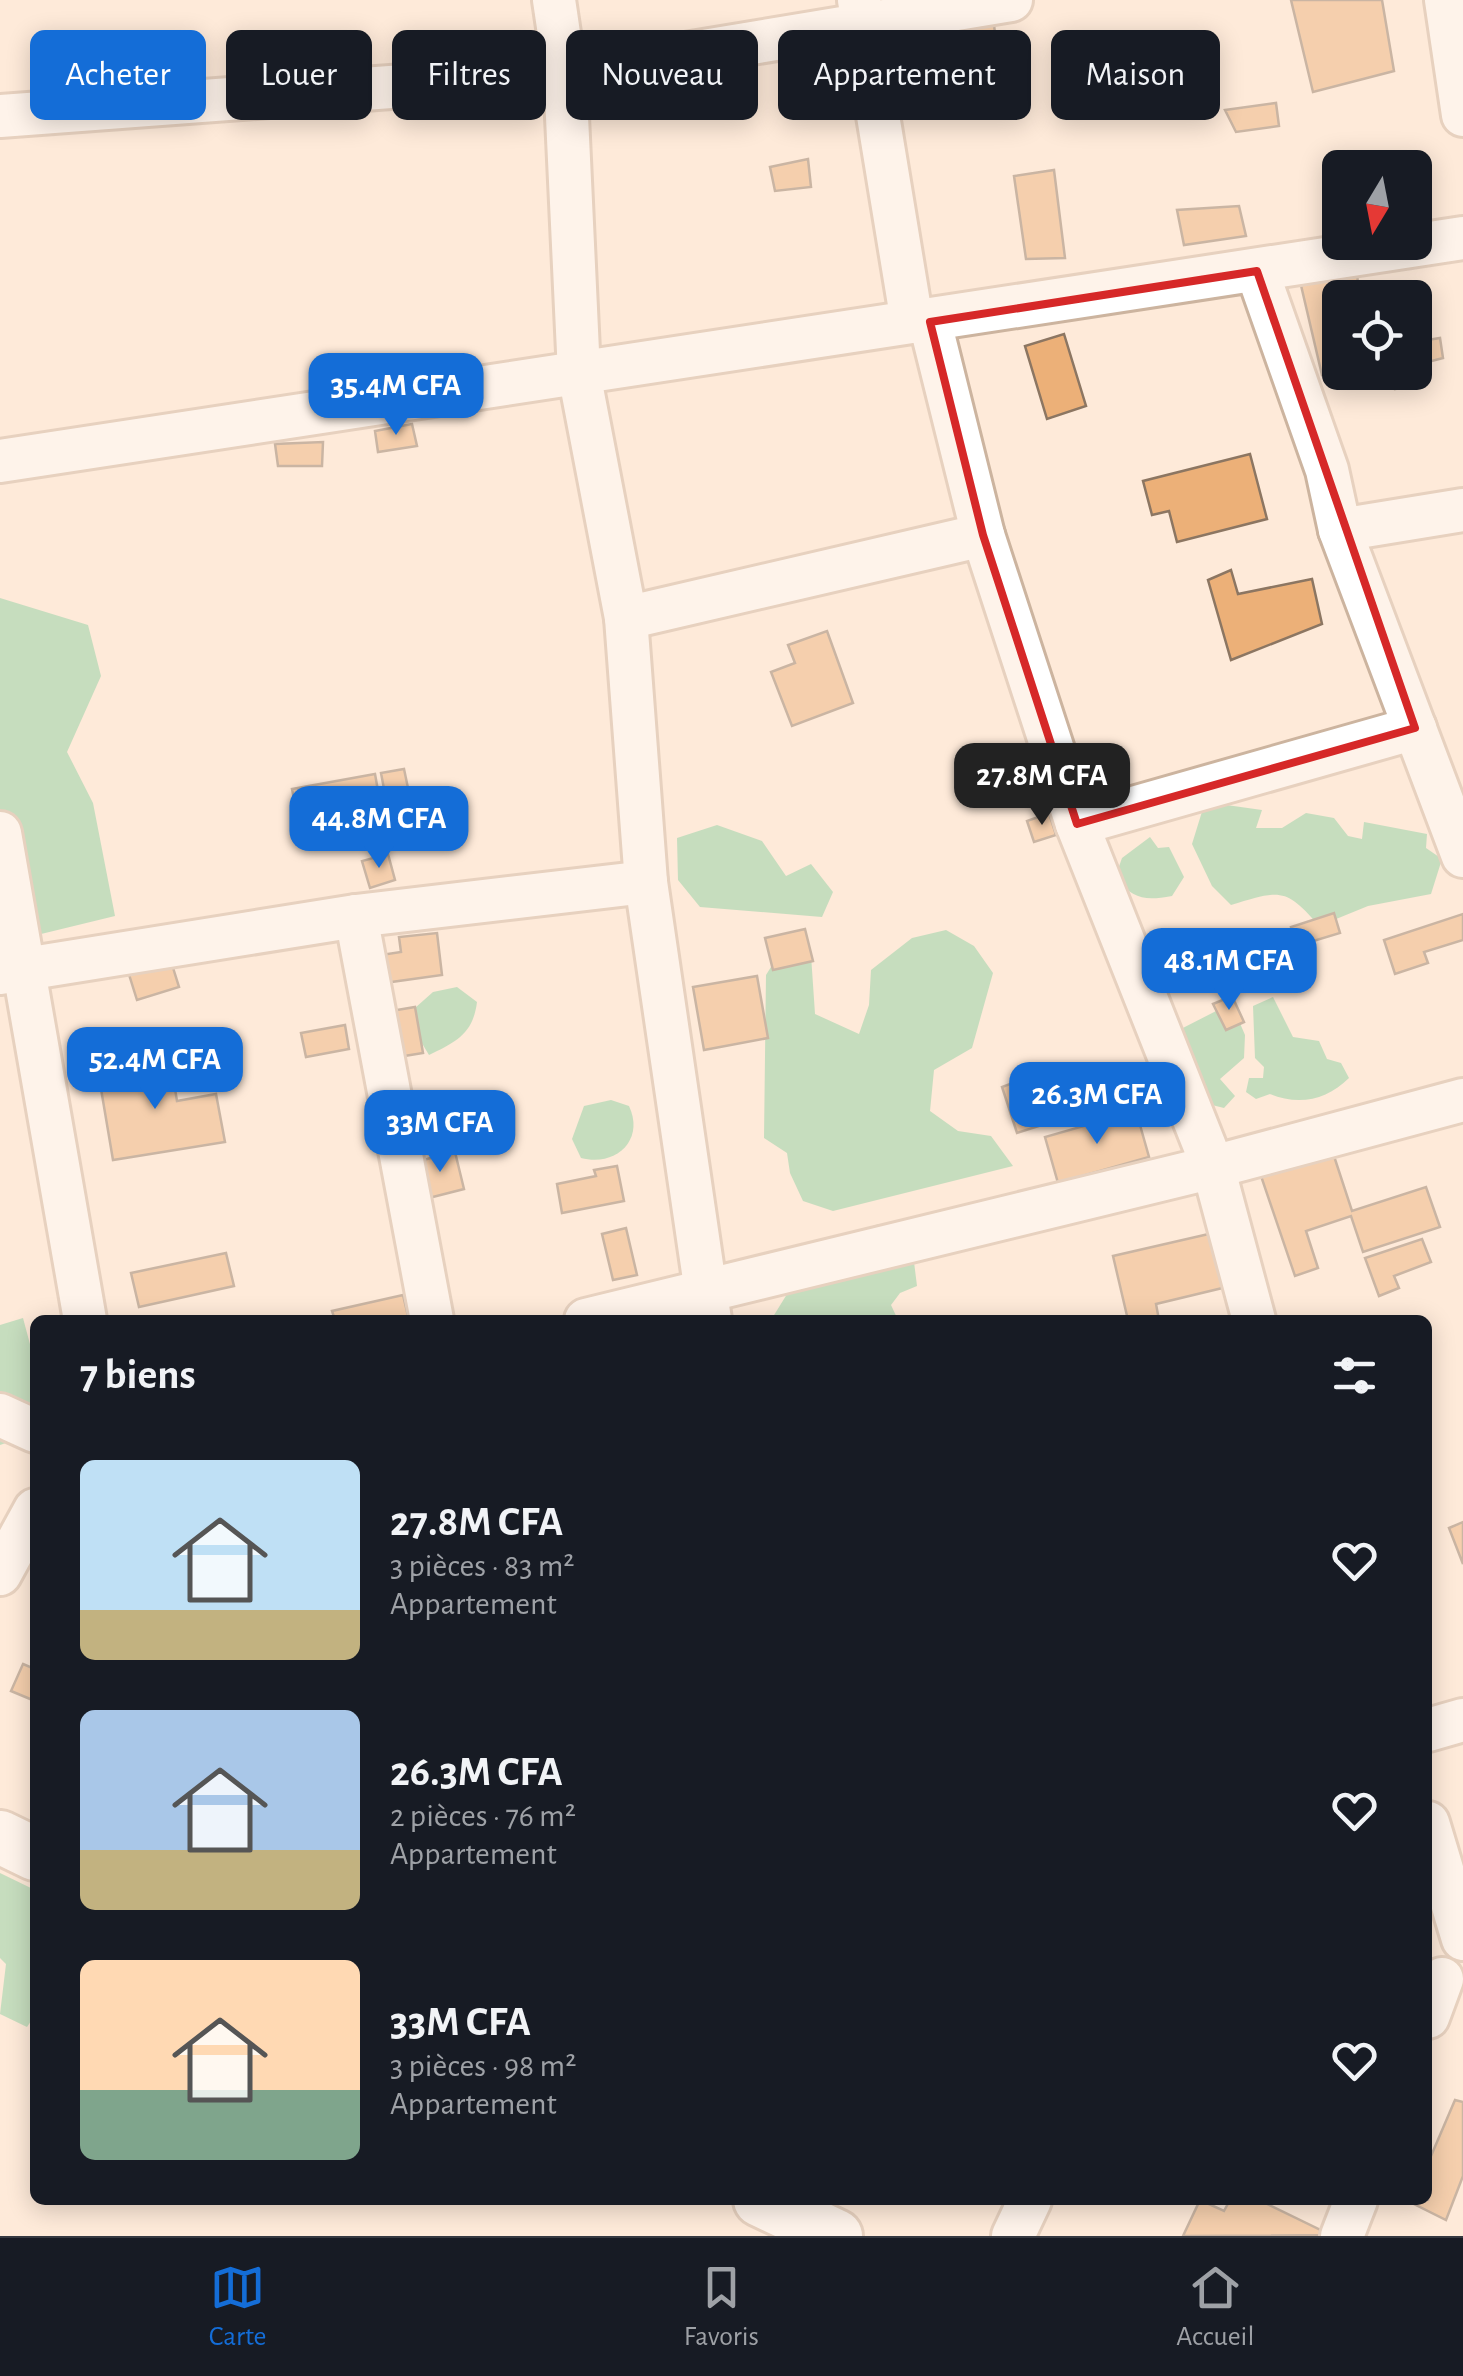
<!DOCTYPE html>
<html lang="fr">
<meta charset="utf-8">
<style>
body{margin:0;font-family:"Alegreya Sans",sans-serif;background:#242831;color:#f1f3f6;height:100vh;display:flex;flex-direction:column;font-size:38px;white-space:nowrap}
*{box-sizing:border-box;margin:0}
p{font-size:32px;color:#9ea1a6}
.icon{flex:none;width:55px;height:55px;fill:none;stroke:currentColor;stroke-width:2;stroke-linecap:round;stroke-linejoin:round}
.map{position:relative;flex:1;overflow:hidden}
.details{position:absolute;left:30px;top:1315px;width:1402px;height:890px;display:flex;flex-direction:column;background:#171b24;border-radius:15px;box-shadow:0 5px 25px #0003}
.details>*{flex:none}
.hud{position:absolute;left:30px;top:30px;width:1405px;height:90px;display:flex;gap:20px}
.needle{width:65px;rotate:190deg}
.controls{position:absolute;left:1322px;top:150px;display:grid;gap:20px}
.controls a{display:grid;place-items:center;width:110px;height:110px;border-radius:15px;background:#171b24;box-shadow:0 5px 25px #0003;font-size:50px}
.price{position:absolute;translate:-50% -85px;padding:0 22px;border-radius:20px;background:#146dd7;color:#fff;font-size:32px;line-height:65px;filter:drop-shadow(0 2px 5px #0008)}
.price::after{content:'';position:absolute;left:50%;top:60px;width:30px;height:22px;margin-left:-15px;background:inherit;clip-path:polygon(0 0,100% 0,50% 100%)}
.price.on{background:#222;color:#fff}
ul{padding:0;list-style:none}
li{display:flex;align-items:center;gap:30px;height:250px;padding:0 50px}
li span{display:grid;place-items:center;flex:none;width:280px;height:200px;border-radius:15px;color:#555}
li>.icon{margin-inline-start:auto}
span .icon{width:120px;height:120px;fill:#fffc;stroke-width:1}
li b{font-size:42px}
h2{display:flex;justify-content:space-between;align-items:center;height:120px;padding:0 50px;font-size:42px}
.pill{padding:0 35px;border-radius:15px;background:#171b24;box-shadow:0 5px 25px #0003;font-size:35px;line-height:90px}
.pill.on{background:#146dd7;color:#fff}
.tab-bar{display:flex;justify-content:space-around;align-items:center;height:140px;border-top:2px solid #363941;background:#171b24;font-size:28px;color:#9ea1a6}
.tab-bar a{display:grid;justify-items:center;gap:5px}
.tab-bar .on{color:#146dd7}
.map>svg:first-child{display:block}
.forest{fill:#84ce9e}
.building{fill:#ecb078;stroke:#8c7662;stroke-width:2.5}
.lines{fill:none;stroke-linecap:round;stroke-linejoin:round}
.minor-casing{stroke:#ccb49f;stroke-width:48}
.tertiary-casing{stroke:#ccb49f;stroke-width:58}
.minor{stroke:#fff;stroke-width:42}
.tertiary{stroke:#fff;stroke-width:52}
.marked{fill:none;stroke:#d62828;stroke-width:8;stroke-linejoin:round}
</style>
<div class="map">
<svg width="1463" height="2236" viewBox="0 0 1463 2236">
<rect width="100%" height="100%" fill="#feead9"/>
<g class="forest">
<polygon points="0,598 88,625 101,676 67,752 93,803 115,916 0,944"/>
<path d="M1205 802 1262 810 1256 828H1282L1306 813 1334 818 1348 836 1362 839 1364 822 1427 834 1426 848 1442 859 1431 894 1368 906 1319 926C1285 886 1279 891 1231 905L1212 886 1192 844Z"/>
<polygon points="717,825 762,841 786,876 811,864 833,892 822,917 700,907 678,880 677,838"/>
<path d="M1150 837 1158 848 1169 847 1184 877 1172 896C1144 901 1134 899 1115 878L1122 858Z"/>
<polygon points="946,930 974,946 993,973 972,1048 934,1070 930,1111 958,1131 991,1136 1013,1166 833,1211 803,1201 790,1173 787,1153 764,1138 766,975 781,951 811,955 815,1014 859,1034 869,1005 871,970 912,938"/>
<path d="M457 987 477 1002C473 1034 456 1042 429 1055L417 1035 415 1008 433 992Z"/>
<path d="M1273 997 1293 1037 1319 1041 1327 1059 1341 1063 1349 1078C1327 1100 1299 1106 1270 1094L1256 1099 1246 1092 1249 1078H1263L1264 1067 1255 1058 1253 1006Z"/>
<polygon points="1220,1009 1236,1014 1245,1035 1244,1058 1220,1079 1235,1096 1224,1108 1188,1099 1177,1031"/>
<path d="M611 1100 629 1106C645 1140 616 1167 581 1158L572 1139 584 1106Z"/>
<polygon points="879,1224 910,1230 917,1286 900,1293 891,1305 898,1320 771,1320 818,1244"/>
<polygon points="23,1318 35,1363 26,1436 0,1445 0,1325"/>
<polygon points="0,1873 35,1890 35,2015 27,2027 0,2014 6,1964 0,1958"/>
</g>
<g class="building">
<polygon points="1291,0 1382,0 1394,71 1313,92"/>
<polygon points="993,17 1003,98 939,110 929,65 949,67 948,26"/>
<polygon points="1276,103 1279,126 1236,132 1225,110"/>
<polygon points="808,159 811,187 775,191 770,167"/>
<polygon points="1054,170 1065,258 1026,259 1014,176"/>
<polygon points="1239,206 1246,236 1184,245 1177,210"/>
<polygon points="1357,272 1359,298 1340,298 1340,347 1335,349 1340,372 1322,375 1300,281"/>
<polygon points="1426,297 1430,322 1415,324 1415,299"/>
<polygon points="1064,334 1086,406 1047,419 1025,346"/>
<polygon points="1440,338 1443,358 1416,365 1423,384 1395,389 1392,372 1415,372 1415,342"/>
<polygon points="412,424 417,446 378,452 375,431"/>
<polygon points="323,442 322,466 278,466 275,444"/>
<polygon points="1250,454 1267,519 1177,542 1169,511 1152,515 1143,481"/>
<polygon points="1231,570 1238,594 1312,579 1322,624 1231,660 1208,580"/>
<polygon points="827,631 853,703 792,726 771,672 795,663 788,645"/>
<polygon points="404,769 408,788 385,794 381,773"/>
<polygon points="375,774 383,819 328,829 330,840 303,845 292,789"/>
<polygon points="1049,813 1056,835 1034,842 1027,821"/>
<polygon points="388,854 395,880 370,888 362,861"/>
<polygon points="1334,913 1340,933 1297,946 1291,927"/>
<polygon points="1463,914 1463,940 1424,952 1428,963 1395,974 1384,940"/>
<polygon points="805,929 813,961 773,970 765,938"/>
<polygon points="1286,930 1293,952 1252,966 1245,944"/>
<polygon points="437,933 442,975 384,983 381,955 401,952 399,937"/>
<polygon points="169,955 179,987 137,1000 127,968"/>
<polygon points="757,976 768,1038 704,1050 693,987"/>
<polygon points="1232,996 1244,1022 1226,1030 1213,1004"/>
<polygon points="415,1007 423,1053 398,1057 391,1011"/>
<polygon points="345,1025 349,1049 306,1057 301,1033"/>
<polygon points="170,1059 177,1101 216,1094 225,1142 113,1160 98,1071"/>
<polygon points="1026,1078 1042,1125 1017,1133 1002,1087"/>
<polygon points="1136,1111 1149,1157 1058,1183 1045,1137"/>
<polygon points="1332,1150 1352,1211 1426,1187 1440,1227 1363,1252 1351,1216 1306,1231 1318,1268 1295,1276 1260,1173"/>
<polygon points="455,1152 464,1189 425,1199 415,1162"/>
<polygon points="617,1166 624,1201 562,1213 557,1184 596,1176 594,1170"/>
<polygon points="626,1228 637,1275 613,1280 602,1234"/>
<polygon points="1226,1230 1239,1284 1156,1304 1159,1320 1128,1320 1113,1256"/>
<polygon points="1422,1239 1431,1262 1394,1276 1399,1288 1379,1296 1365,1258"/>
<polygon points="226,1253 234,1286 139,1307 131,1273"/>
<polygon points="403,1295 409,1320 335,1320 332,1311"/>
<polygon points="1463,1522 1463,1564 1449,1528"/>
<polygon points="23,1664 35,1669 35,1701 11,1691"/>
<polygon points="1455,2100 1463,2102 1463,2176 1446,2220 1410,2202 1428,2200 1428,2163"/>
<polygon points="1200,2200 1224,2211 1230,2200 1259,2200 1331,2235 1183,2236"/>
</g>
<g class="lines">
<defs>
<g id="minor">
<polyline points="554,0 565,74 579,373 626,618 646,882 710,1320"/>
<polyline points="859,0 912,322"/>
<polyline points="1446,0 1463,115"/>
<polyline points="0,116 565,74 1011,0"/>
<polyline points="1257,271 1327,470 1340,530 1463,856"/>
<polyline points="930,322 983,535 1077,824 1213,1167 1254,1320"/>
<polyline points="0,461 1463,238"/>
<polyline points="1340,530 1463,510"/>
<polyline points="626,618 983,535"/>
<polyline points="1077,824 1415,728"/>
<polyline points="0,833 85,1320"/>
<polyline points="356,916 432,1320"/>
<polyline points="0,973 356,916 646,882"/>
<polyline points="586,1320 1213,1167 1463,1100"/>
<polyline points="0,1415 35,1431"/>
<polyline points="0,1574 35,1510"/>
<polyline points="1428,1730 1463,1720"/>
<polyline points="1428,1823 1463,1939"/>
<polyline points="1428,2017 1442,1979"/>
<polyline points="1013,2236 1030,2200"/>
<polyline points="1342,2236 1356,2200"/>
</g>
<g id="tertiary">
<polyline points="0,1837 35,1854"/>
<polyline points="760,2200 836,2236"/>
</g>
</defs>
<use href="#minor" class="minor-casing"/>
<use href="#tertiary" class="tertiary-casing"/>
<use href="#minor" class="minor"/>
<use href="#tertiary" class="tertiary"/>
</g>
<path d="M0 0H1463V2236H0ZM1257 271 1415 728 1077 824 983 535 930 322Z" fill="#feead9" fill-opacity=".55" fill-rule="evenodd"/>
<path class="marked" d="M1257 271 1415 728 1077 824 983 535 930 322Z"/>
</svg>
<div class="controls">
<a><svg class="needle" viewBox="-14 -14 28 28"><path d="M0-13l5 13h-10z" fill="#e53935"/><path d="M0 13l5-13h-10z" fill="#9ea1a6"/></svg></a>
<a><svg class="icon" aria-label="locate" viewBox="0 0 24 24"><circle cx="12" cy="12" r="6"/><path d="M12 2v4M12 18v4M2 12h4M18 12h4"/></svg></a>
</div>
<b class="price" style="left:396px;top:438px">35.4M CFA</b>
<b class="price on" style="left:1042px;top:828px">27.8M CFA</b>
<b class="price" style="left:379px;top:871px">44.8M CFA</b>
<b class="price" style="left:1229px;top:1013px">48.1M CFA</b>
<b class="price" style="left:155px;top:1112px">52.4M CFA</b>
<b class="price" style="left:1097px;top:1147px">26.3M CFA</b>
<b class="price" style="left:440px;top:1175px">33M CFA</b>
<div class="hud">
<a class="pill on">Acheter</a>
<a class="pill">Louer</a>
<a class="pill">Filtres</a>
<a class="pill">Nouveau</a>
<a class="pill">Appartement</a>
<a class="pill">Maison</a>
</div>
<section class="details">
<h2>7 biens<svg class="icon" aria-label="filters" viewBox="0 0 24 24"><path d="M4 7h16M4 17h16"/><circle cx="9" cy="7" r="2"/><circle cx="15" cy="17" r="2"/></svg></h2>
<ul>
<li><span style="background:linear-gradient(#bfe0f5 75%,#c2b280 0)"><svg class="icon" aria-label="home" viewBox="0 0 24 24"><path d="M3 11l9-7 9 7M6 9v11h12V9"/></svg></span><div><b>27.8M CFA</b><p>3 pièces · 83 m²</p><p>Appartement</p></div><svg class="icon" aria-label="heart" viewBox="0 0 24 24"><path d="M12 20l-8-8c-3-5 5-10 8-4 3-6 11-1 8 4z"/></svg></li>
<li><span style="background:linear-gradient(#a9c7e8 70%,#c2b280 0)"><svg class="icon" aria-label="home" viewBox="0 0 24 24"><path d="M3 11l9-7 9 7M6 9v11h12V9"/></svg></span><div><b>26.3M CFA</b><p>2 pièces · 76 m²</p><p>Appartement</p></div><svg class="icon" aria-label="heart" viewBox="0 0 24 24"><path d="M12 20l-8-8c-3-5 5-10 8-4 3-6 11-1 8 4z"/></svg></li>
<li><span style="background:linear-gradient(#ffd9b3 65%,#7fa58c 0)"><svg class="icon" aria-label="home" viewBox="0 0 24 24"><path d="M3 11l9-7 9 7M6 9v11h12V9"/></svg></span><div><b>33M CFA</b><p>3 pièces · 98 m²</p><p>Appartement</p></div><svg class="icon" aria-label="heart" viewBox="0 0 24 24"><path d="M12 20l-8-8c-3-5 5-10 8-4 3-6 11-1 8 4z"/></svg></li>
</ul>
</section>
</div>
<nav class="tab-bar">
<a class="on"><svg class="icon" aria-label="map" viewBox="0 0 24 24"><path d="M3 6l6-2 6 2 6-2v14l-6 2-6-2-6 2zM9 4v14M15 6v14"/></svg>Carte</a>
<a><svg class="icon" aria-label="saved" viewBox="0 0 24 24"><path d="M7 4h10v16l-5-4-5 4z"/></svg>Favoris</a>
<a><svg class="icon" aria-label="home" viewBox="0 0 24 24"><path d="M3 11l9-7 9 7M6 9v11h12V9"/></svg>Accueil</a>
</nav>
